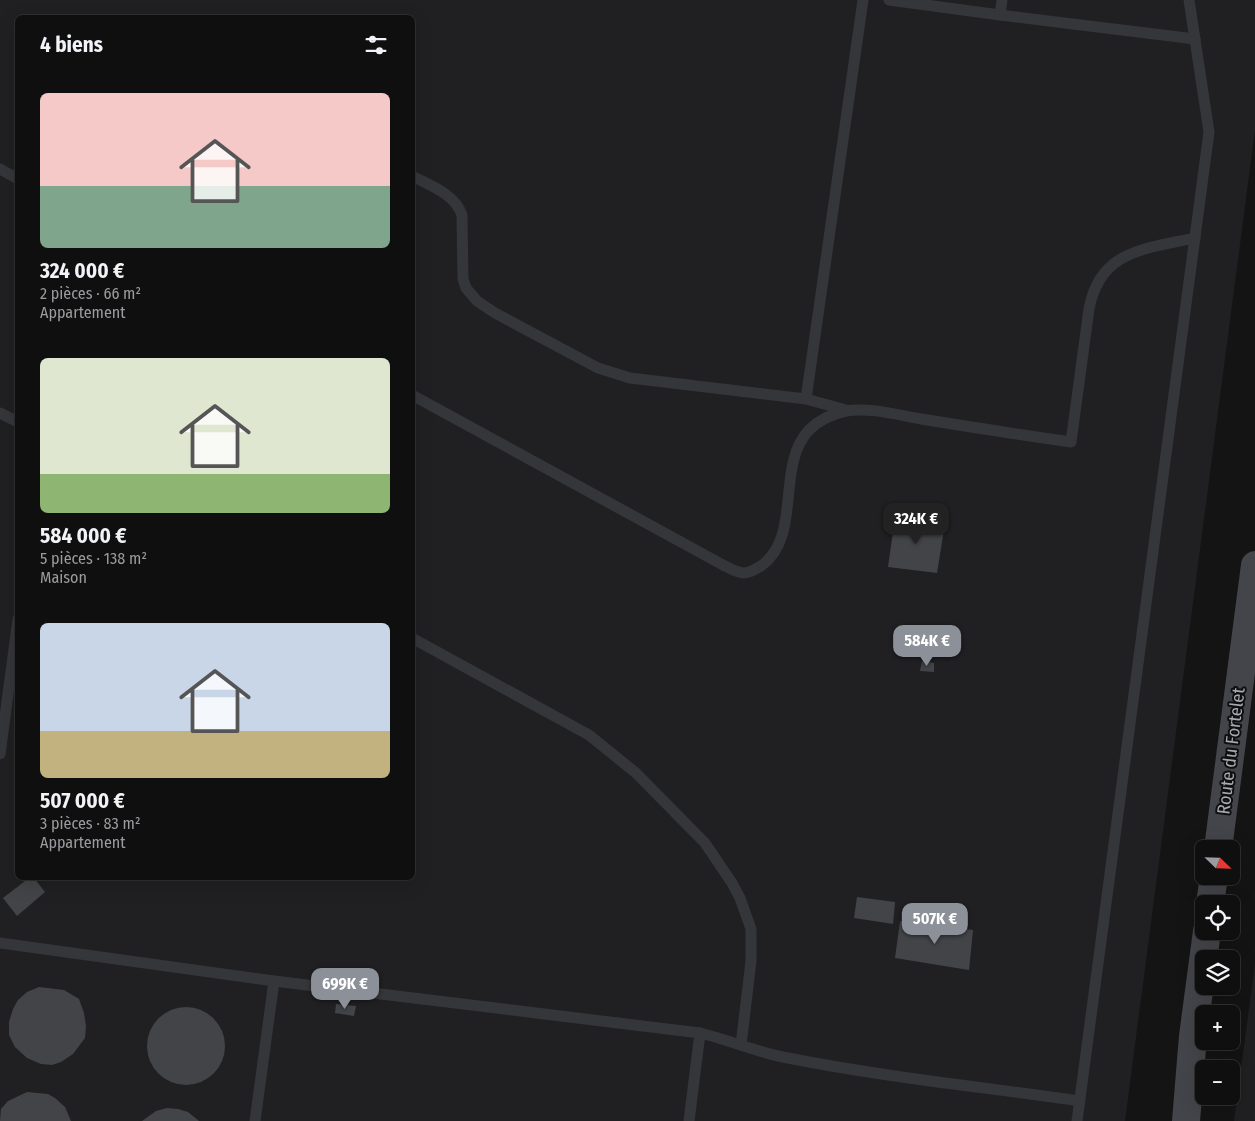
<!DOCTYPE html>
<html lang="fr">
<meta charset="utf-8">
<style>
body{margin:0;font-family:"Fira Sans Condensed",sans-serif;background:#1d1d1e;color:#f1f3f6;height:100vh;display:flex;flex-direction:column;font-size:19px;white-space:nowrap}
*{box-sizing:border-box;margin:0}
p{font-size:16px;color:#9b9c9f}
.icon{flex:none;width:28px;height:28px;fill:none;stroke:currentColor;stroke-width:2;stroke-linecap:round;stroke-linejoin:round}
.map{position:relative;flex:1;overflow:hidden}
.side{position:absolute;left:15px;top:15px;width:400px;height:865px;display:flex;flex-direction:column;background:#0f0f10;border-radius:8px;box-shadow:0 5px 20px #0002,0 0 0 1px #2f2f30}
.side>*{flex:none}
.needle{width:32px;rotate:113deg}
.fabs{position:absolute;left:1195px;top:840px;display:grid;gap:10px}
.fabs a{display:grid;place-items:center;width:45px;height:45px;border-radius:8px;background:#0f0f10;box-shadow:0 5px 20px #0002,0 0 0 1px #2f2f30;font-size:25px}
.price{position:absolute;translate:-50% -42px;padding:0 11px;border-radius:10px;background:#8c9099;color:#fff;font-size:16px;line-height:32px;filter:drop-shadow(0 1px 2px #0008)}
.price::after{content:'';position:absolute;left:50%;top:30px;width:15px;height:11px;margin-left:-8px;background:inherit;clip-path:polygon(0 0,100% 0,50% 100%)}
.price.active{background:#222;color:#fff}
ul{padding:0;list-style:none}
li{display:grid;align-content:center;gap:10px;height:265px;padding:0 25px}
li span{display:grid;place-items:center;height:155px;border-radius:8px;color:#555}
li>.icon{margin-inline-start:auto}
span .icon{width:90px;height:90px;fill:#fffc;stroke-width:1}
li b{font-size:21px}
h2{display:flex;justify-content:space-between;align-items:center;height:60px;padding:0 25px;font-size:21px}
.map>svg:first-child{display:block}
.built{fill:#202022;fill-rule:evenodd}
.building{fill:#434448}
.lines{fill:none;stroke-linecap:round;stroke-linejoin:round}
.lane{stroke:#35363a;stroke-width:11}
.secondary{stroke:#44454a;stroke-width:28}
.labels{text-anchor:middle;stroke-width:4;stroke-linejoin:round;paint-order:stroke}
.street-label{font-size:18px;fill:#a7aab4;stroke:#0f0f10}
</style>
<div class="map">
<svg width="1255" height="1121" viewBox="0 0 1255 1121">
<rect width="100%" height="100%" fill="#141415"/>
<g class="built">
<path d="M0 0H1255V130L1125 1121H0ZM18 18H412V878H18Z"/>
<polygon points="1255,964 1255,1121 1234,1121"/>
</g>
<g class="building">
<polygon points="895,518 945,523 937,573 888,567"/>
<polygon points="922,661 934,663 934,672 920,671"/>
<polygon points="29,878 34,878 45,892 17,916 3,898"/>
<polygon points="857,897 895,902 893,924 854,918"/>
<polygon points="900,921 973,930 969,970 895,958"/>
<polygon points="39,987 64,990 79,999 84,1013 86,1026 85,1038 73,1054 61,1062 52,1065 41,1064 27,1058 15,1047 9,1035 9,1022 13,1009 18,1000 27,992"/>
<polygon points="336,1004 356,1006 354,1016 335,1013"/>
<circle cx="186" cy="1046" r="39"/>
<polygon points="27,1092 48,1094 55,1098 65,1107 71,1121 0,1121 1,1109 8,1101"/>
<polygon points="167,1108 178,1109 188,1112 199,1121 142,1121 156,1111"/>
</g>
<g class="lines">
<g class="lane">
<polyline points="889,0 1000,15"/>
<polyline points="1002,0 1000,15 1195,39"/>
<polyline points="0,169 18,179"/>
<path d="M412 176C431 186 455 194 462 215L463 279 466 288 477 301 495 313 598 368 630 378 806 399 846 410"/>
<path d="M412 395 723 565C729 568 737 573 744 573 750 573 756 569 761 566 803 536 775 466 809 430 819 420 832 414 846 411 869 407 898 415 921 419 971 427 1021 435 1071 442L1089 309C1100 250 1145 249 1195 238"/>
<polyline points="806,399 863,0"/>
<polyline points="0,413 18,422"/>
<polyline points="412,638 589,735 636,773 705,843 732,883 740,898 751,929 751,961 741,1045"/>
<polyline points="0,754 18,619"/>
<path d="M0 943 274 981 700 1033C730 1040 758 1053 788 1058 884 1077 983 1087 1080 1101"/>
<polyline points="255,1121 274,981"/>
<polyline points="689,1121 700,1033"/>
<polyline points="1077,1121 1209,132 1189,0"/>
</g>
<g class="secondary">
<polyline points="1218,849 1255,565"/>
<polyline points="1210,904 1214,876"/>
<polyline points="1186,1121 1193,1036 1207,931"/>
</g>
</g>
<g class="labels">
<g class="street-label">
<text transform="translate(1231 751) rotate(-83)" y="6">Route du Fortelet</text>
</g>
</g>
</svg>
<div class="fabs">
<a><svg class="needle" viewBox="-14 -14 28 28"><path d="M0-13l5 13h-10z" fill="#e53935"/><path d="M0 13l5-13h-10z" fill="#9b9c9f"/></svg></a>
<a><svg class="icon" aria-label="locate" viewBox="0 0 24 24"><circle cx="12" cy="12" r="6"/><path d="M12 2v4M12 18v4M2 12h4M18 12h4"/></svg></a>
<a><svg class="icon" aria-label="layers" viewBox="0 0 24 24"><path d="M12 4l9 5-9 5-9-5zM3 14l9 5 9-5"/></svg></a>
<a>+</a>
<a>−</a>
</div>
<b class="price active" style="left:916px;top:545px">324K €</b>
<b class="price" style="left:927px;top:667px">584K €</b>
<b class="price" style="left:935px;top:945px">507K €</b>
<b class="price" style="left:345px;top:1010px">699K €</b>
<section class="side">
<h2>4 biens<svg class="icon" aria-label="filters" viewBox="0 0 24 24"><path d="M4 7h16M4 17h16"/><circle cx="9" cy="7" r="2"/><circle cx="15" cy="17" r="2"/></svg></h2>
<ul>
<li><span style="background:linear-gradient(#f6c9c9 60%,#7fa58c 0)"><svg class="icon" aria-label="home" viewBox="0 0 24 24"><path d="M3 11l9-7 9 7M6 9v11h12V9"/></svg></span><div><b>324 000 €</b><p>2 pièces · 66 m²</p><p>Appartement</p></div></li>
<li><span style="background:linear-gradient(#dfe7d0 75%,#8fb573 0)"><svg class="icon" aria-label="home" viewBox="0 0 24 24"><path d="M3 11l9-7 9 7M6 9v11h12V9"/></svg></span><div><b>584 000 €</b><p>5 pièces · 138 m²</p><p>Maison</p></div></li>
<li><span style="background:linear-gradient(#c9d6e8 70%,#c2b280 0)"><svg class="icon" aria-label="home" viewBox="0 0 24 24"><path d="M3 11l9-7 9 7M6 9v11h12V9"/></svg></span><div><b>507 000 €</b><p>3 pièces · 83 m²</p><p>Appartement</p></div></li>
</ul>
</section>
</div>
